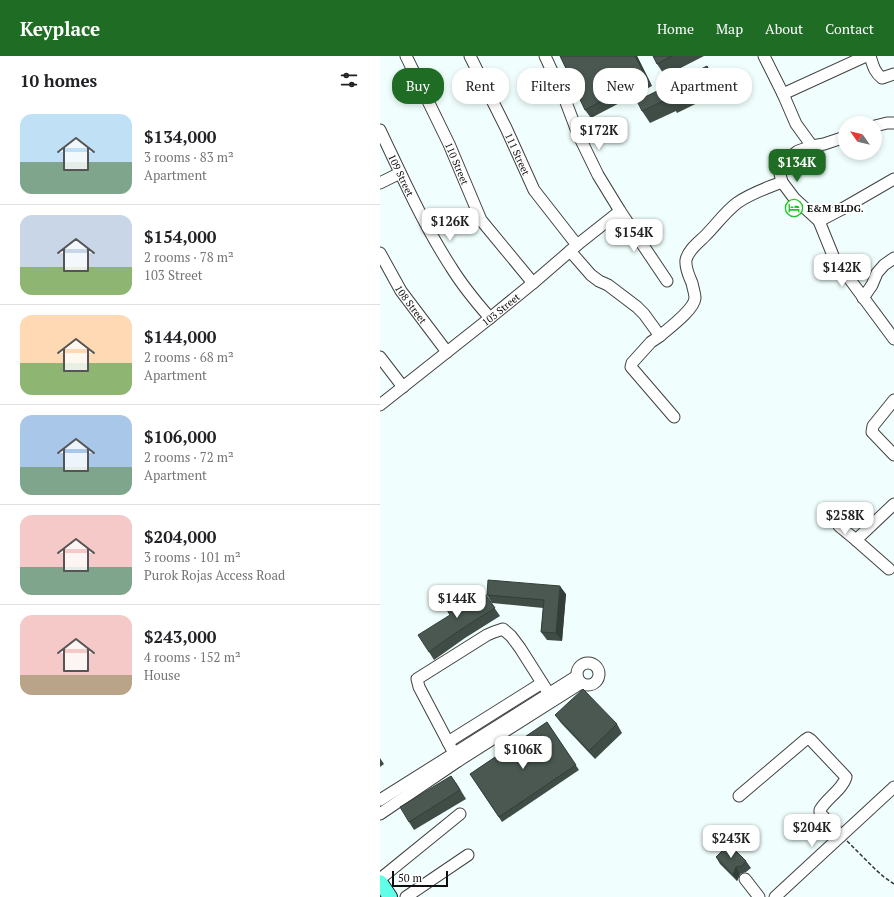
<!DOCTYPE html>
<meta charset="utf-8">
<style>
body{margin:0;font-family:"PT Serif",serif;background:#f2f2f2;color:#202124;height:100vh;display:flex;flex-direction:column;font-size:15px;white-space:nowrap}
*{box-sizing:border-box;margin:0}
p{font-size:13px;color:#757577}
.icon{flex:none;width:22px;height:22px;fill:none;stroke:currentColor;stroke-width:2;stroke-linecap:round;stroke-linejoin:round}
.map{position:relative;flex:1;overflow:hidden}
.side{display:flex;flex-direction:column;background:#fff;width:380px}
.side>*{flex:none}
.guide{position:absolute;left:12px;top:12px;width:380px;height:36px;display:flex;gap:8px}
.needle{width:26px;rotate:304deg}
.tools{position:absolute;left:458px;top:60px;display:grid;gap:8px}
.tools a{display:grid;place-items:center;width:44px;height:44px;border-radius:50%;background:#fff;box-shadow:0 2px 6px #0003;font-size:20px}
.scale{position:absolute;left:12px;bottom:10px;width:56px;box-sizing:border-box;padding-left:4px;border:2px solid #0f0f0f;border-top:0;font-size:11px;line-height:14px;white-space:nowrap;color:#0f0f0f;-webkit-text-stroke:3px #fff;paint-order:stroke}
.price{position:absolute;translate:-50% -34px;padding:0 9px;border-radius:8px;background:#fff;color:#222;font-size:13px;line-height:26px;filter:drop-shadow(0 1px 2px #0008)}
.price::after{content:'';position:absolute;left:50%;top:24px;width:12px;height:9px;margin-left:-6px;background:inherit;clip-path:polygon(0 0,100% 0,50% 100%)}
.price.selected{background:#1f6c25;color:#fff}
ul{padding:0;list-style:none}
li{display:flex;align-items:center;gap:12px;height:100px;padding:0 20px}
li+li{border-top:1px solid #e0e0e0}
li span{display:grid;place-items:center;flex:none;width:112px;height:80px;border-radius:12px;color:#555}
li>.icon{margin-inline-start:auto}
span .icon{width:48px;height:48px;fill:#fffc;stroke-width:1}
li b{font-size:17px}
h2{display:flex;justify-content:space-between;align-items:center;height:48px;padding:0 20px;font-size:17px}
.pill{padding:0 14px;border-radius:16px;background:#fff;box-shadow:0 2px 6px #0003;font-size:14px;line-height:36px}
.pill.selected{background:#1f6c25;color:#fff}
header{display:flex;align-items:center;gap:24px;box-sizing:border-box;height:56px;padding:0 20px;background:#1f6c25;color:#fff}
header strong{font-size:19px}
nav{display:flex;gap:22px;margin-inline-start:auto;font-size:14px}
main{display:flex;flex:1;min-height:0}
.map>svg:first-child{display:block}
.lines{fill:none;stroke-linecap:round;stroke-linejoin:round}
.minor-casing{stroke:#424242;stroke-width:13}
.major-casing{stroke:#202020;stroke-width:16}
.path{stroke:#313131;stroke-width:1.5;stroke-dasharray:4 2;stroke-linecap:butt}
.minor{stroke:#fff;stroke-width:11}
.major{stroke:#60ffe7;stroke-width:14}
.wall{fill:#404c46}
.shaded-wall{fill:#343e39}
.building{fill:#4a5851;stroke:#343e39}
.labels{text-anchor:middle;stroke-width:4;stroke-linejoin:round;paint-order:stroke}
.street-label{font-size:10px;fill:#0f0f0f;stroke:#fff}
.poi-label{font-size:10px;font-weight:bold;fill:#0f0f0f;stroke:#fff;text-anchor:start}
</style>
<header>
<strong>Keyplace</strong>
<nav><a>Home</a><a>Map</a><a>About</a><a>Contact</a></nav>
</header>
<main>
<section class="side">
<h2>10 homes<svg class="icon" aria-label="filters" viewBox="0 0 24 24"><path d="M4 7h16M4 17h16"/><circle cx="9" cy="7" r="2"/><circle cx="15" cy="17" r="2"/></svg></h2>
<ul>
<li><span style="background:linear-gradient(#bfe0f5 60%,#7fa58c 0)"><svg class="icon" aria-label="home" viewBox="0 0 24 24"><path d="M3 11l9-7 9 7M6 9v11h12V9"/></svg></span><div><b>$134,000</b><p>3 rooms · 83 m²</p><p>Apartment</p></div></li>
<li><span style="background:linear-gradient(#c9d6e8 65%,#8fb573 0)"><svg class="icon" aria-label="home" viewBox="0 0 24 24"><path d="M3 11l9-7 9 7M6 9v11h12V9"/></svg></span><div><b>$154,000</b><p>2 rooms · 78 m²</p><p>103 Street</p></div></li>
<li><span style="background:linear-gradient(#ffd9b3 60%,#8fb573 0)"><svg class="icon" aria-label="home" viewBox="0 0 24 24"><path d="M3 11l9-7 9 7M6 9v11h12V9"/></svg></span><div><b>$144,000</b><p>2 rooms · 68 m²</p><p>Apartment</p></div></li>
<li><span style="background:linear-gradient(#a9c7e8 65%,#7fa58c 0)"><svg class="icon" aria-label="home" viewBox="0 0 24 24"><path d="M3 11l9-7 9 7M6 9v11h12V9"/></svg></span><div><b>$106,000</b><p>2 rooms · 72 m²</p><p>Apartment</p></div></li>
<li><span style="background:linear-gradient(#f6c9c9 65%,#7fa58c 0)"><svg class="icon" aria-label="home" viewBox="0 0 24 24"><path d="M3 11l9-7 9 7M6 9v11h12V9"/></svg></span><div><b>$204,000</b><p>3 rooms · 101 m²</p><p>Purok Rojas Access Road</p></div></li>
<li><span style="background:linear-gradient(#f6c9c9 75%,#b9a48a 0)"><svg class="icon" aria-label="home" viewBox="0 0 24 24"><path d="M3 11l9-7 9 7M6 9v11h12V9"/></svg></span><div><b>$243,000</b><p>4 rooms · 152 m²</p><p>House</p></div></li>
</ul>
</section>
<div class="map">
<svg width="514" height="841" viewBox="0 0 514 841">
<rect width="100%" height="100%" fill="#f0fffd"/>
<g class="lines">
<defs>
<g id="minor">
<path id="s1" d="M26 0 69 88 101 164 153 227"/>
<path id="s2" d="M90 0 126 72 154 134 197 189"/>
<polyline points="165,0 184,41 198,78 218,119 240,155 287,225"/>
<polyline points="384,0 403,38 416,68 432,90"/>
<path d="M490 0C493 9 494 16 502 22L514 18"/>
<polyline points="403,38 486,0"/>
<polyline points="495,70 507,67 514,67"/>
<path id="s3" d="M0 74C22 120 43 168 71 211 82 229 96 246 110 262"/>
<polyline points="465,81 444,88 432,90 418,95 410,101 403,109 400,118 402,126 414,142 439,165 454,202 514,283"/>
<polyline points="0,127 20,117"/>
<polyline points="439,165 462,153 514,123"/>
<polyline points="190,195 211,219 219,225 228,229 257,251 264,258 280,280 271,286 252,307 251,311 294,361"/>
<path id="s4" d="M0 197 21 235 67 296"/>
<polyline points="483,242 492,229 497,217 504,209 514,202"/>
<path d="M280 280C289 272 314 254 315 242 315 238 313 232 312 227 309 220 305 212 306 204 308 194 319 186 325 180 336 169 345 156 357 147 371 137 387 132 402 126"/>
<polyline points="0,301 23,331"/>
<polyline points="514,344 493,370 492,376 514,399"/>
<path id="s5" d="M0 349 110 262 153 227 197 189 240 155"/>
<polyline points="459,470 476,484"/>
<polyline points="509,513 476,484 514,448"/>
<circle cx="208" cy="618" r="11"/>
<polyline points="68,686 162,627"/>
<polyline points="78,705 39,631 37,623 107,579 114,576 123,573 131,580 140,592 173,644"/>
<path d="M359 740 425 684 428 682 431 684 466 721C463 733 446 743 440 754V757L461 780"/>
<polyline points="0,744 197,620"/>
<polyline points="0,758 78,705 201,627"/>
<polyline points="0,823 80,758"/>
<polyline points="365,823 379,841"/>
<polyline points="26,841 88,799"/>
<polyline points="395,841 514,731"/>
</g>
<polyline id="major" points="0,826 10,841"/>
</defs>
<use href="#minor" class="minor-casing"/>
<use href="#major" class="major-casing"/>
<polyline class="path" points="467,785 496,814 504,821 514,828"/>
<use href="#minor" class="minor"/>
<use href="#major" class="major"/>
</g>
<g class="wall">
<polygon points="180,0 257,0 272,30 211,62 205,54 197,35"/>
<polygon points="273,0 324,0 285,20 277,8"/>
<polygon points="327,10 335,22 342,35 297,57 296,55 270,67 262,55"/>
<polygon points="101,532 120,560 85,582 54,604 49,596"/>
<polygon points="186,538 182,585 167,584 161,576 163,552 112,547 107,539"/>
<polygon points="175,659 237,668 242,677 215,703 181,667"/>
<polygon points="167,666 199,714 122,766 90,718"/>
<polygon points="0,702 4,708 0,711"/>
<polygon points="71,720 86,743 34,774 29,766"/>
<polygon points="336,801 366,805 371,812 366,816 360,818 357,825 340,808"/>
</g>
<g class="shaded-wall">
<polygon points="255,0 257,0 272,30 266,21"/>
<polygon points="327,10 335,22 342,35 333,23"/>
<polygon points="180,530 186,538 182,585 176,577"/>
<polygon points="71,720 77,728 86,743 80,734"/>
<polygon points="356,811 360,818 357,825 353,819"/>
</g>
<g class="building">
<polygon points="180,0 255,0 266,21 205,54 196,35 197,35"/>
<polygon points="273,0 292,0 277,8"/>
<polygon points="327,10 333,23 289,45 288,43 262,55 257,45"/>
<polygon points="108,524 180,530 176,577 161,576 164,544 107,539"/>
<polygon points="101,532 115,552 80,574 49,596 38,579 70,559 67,554"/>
<polygon points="203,633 237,668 209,695 175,659"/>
<polygon points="167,666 196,709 119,761 90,718"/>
<polygon points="71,720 80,734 29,766 20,751"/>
<polygon points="349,788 366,805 362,810 356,811 353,819 336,801"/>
</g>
<defs>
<symbol id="hotel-ring" viewBox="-11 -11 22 22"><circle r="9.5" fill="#fff" stroke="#1ec726" stroke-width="1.5"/><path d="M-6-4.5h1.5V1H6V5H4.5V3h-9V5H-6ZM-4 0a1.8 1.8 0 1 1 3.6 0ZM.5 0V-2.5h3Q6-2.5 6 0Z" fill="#1ec726"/></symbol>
</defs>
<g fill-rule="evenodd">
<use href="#hotel-ring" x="404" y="142" width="20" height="20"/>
</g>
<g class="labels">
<g class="street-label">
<text dy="4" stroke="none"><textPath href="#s2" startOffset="109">111 Street</textPath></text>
<text dy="4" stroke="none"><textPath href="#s1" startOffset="119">110 Street</textPath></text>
<text dy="4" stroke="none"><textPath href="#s3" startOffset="50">109 Street</textPath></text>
<text dy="4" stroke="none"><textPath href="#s4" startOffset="60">108 Street</textPath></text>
<text dy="4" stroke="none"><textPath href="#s5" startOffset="154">103 Street</textPath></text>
</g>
<g class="poi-label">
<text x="427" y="156">E&amp;M BLDG.</text>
</g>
</g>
</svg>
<div class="tools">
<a><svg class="needle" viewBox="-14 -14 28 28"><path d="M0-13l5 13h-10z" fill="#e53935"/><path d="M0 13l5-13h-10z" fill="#757577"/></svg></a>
</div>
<div class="scale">50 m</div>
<b class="price" style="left:219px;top:95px">$172K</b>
<b class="price selected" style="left:417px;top:127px">$134K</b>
<b class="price" style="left:70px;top:186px">$126K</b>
<b class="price" style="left:254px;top:197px">$154K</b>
<b class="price" style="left:462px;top:232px">$142K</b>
<b class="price" style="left:465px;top:480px">$258K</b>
<b class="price" style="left:77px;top:563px">$144K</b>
<b class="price" style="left:143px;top:714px">$106K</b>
<b class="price" style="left:432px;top:792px">$204K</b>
<b class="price" style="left:351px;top:803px">$243K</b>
<div class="guide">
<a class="pill selected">Buy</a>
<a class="pill">Rent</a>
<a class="pill">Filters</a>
<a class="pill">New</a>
<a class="pill">Apartment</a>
</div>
</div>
</main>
